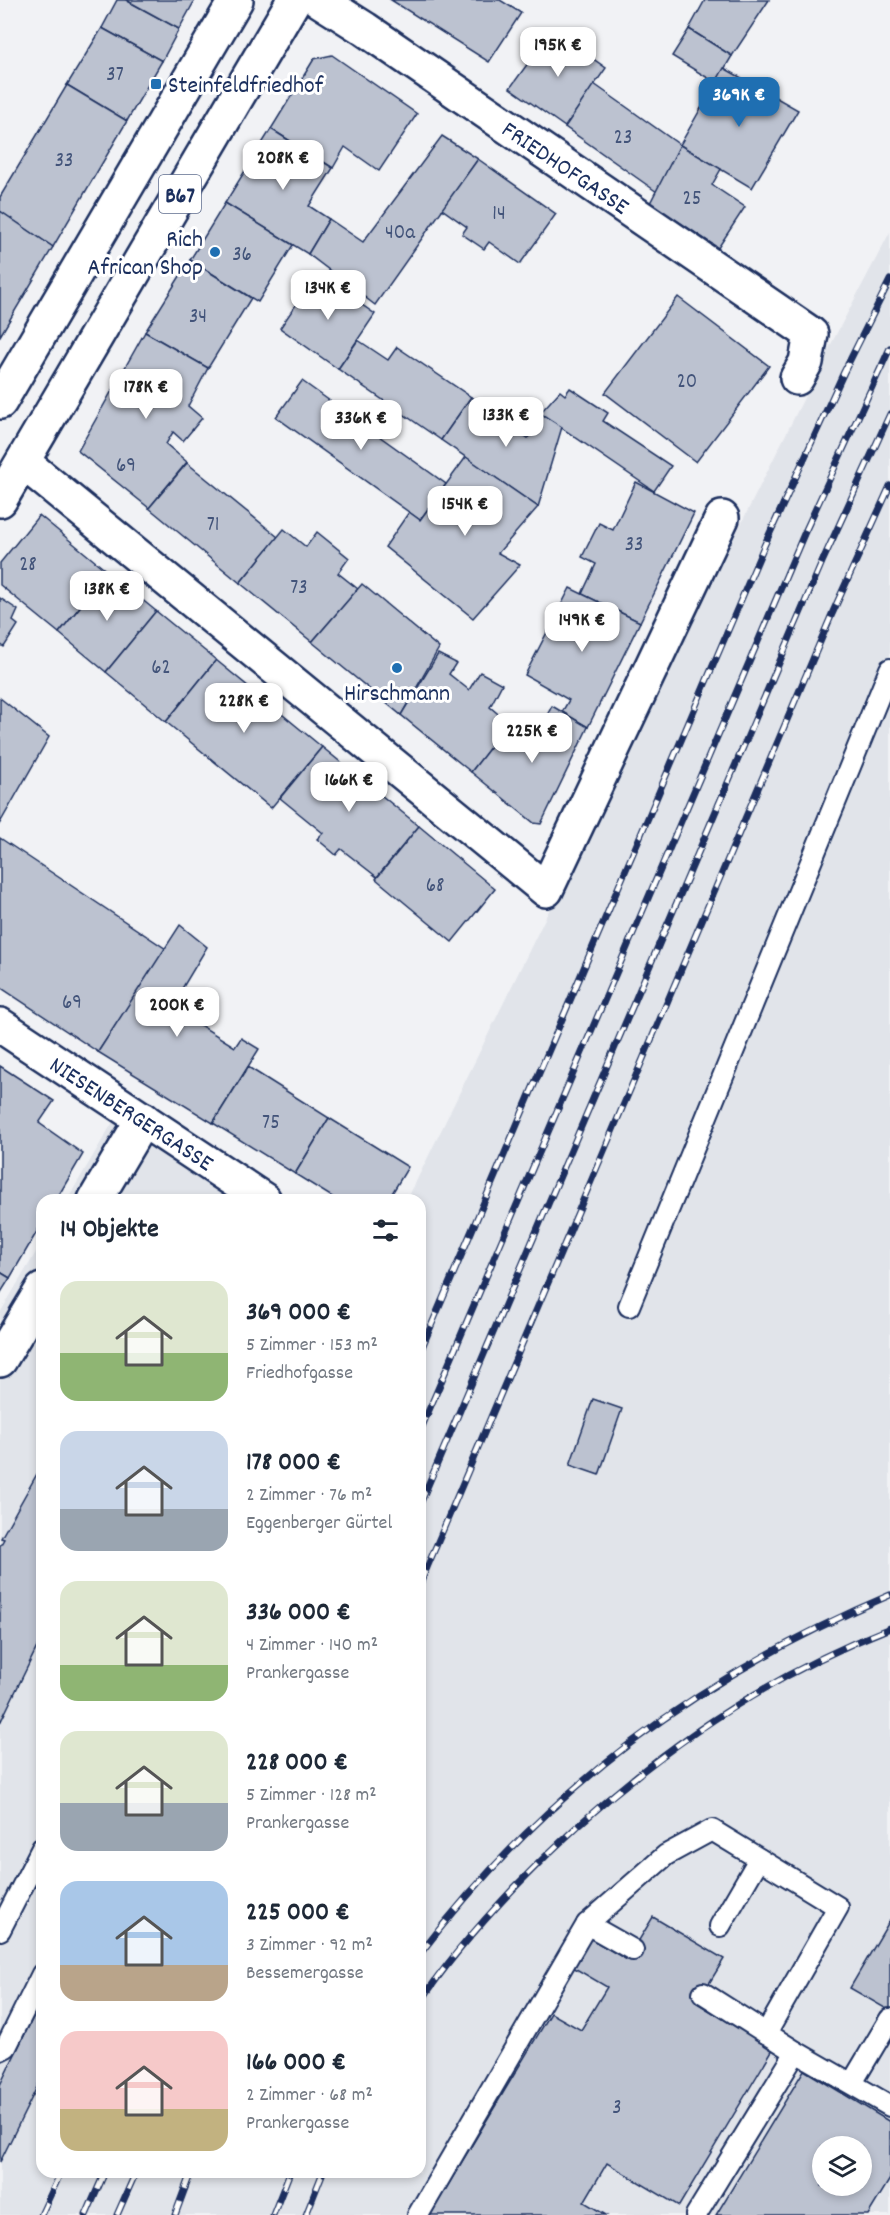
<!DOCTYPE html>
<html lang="de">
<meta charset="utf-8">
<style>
body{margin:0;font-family:Dekko,sans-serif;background:#f2f2f3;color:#1f2937;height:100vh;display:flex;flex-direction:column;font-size:22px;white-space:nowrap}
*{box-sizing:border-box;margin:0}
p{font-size:20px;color:#747a83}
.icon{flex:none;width:33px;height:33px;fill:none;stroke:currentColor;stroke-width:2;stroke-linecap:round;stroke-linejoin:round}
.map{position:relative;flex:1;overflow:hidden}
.details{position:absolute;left:36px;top:1194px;width:390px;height:984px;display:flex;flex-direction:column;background:#fff;border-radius:18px;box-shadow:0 3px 9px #0003}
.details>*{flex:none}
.tools{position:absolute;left:812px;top:2136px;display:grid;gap:12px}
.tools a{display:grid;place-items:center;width:60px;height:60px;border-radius:50%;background:#fff;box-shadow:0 3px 9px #0003;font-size:30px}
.price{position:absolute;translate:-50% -51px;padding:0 14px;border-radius:12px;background:#fff;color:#222;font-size:20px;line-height:39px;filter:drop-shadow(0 2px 3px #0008)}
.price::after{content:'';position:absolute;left:50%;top:36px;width:18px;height:14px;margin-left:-9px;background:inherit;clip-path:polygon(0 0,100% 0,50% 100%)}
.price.selected{background:#1f6fb2;color:#fff}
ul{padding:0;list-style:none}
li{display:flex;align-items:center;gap:18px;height:150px;padding:0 24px}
li span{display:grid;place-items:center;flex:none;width:168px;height:120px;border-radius:18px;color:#555}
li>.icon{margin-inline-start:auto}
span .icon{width:72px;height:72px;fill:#fffc;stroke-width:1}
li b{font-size:26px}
h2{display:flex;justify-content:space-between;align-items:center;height:72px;padding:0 24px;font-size:26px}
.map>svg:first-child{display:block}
.built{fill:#e1e4ea;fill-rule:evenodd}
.building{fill:#bcc2d0;stroke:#1b2f5e;stroke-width:1.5;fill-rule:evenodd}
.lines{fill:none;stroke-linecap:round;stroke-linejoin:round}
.lane-casing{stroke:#1b2f5e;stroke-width:24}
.street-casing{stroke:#1b2f5e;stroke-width:38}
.primary-casing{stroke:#1b2f5e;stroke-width:38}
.lane{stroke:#fff;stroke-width:20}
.street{stroke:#fff;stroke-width:33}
.primary{stroke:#fff;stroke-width:33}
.rail-casing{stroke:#1b2f5e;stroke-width:7}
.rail{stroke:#fff;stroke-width:4.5;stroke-dasharray:14;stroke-linecap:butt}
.poi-dot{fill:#1f6fb2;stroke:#fff;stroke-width:2}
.labels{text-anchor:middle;stroke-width:6;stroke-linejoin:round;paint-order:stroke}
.number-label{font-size:21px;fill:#43547a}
.shield{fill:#fff;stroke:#5f6d8e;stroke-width:1.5}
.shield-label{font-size:22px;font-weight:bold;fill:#1b2f5e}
.poi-label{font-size:24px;fill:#1b2f5e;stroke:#fff;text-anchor:start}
.street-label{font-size:24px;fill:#1b2f5e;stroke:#fff}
</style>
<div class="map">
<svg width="890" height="2215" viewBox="0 0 890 2215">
<rect width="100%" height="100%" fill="#f1f2f5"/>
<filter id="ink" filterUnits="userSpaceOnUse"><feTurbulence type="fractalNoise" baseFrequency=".0167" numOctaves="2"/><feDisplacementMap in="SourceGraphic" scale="12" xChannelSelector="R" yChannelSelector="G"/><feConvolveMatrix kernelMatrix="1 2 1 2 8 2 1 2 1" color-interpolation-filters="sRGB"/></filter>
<g filter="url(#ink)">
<g class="built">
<path d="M890 232V2215H0V1313L42 1242V2172H420V1200H407L605 796 829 348ZM822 2146H861V2186H822Z"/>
<polygon points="130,1093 291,1200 67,1200"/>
</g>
<g class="building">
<polygon points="117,0 126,0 179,29 162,61 102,28"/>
<polygon points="126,0 195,0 179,29"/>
<polygon points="391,0 500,0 521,13 489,62"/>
<polygon points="705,0 769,0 732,56 689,29"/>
<polygon points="102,28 162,61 127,121 67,85"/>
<polygon points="689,29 732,56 716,83 672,56"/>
<polygon points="552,30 606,68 565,127 510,88"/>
<polygon points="332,55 417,114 379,171 345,147 333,168 271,129 314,59"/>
<polygon points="724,68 798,110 752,188 680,145"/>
<polygon points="594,84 680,145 657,192 565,127"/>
<polygon points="67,85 127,121 53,247 0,211 0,197"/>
<polygon points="271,129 333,168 309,206 329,219 308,254 225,203"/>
<polygon points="442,136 478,159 375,305 308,254 329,219 363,242"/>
<polygon points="680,145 721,169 712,185 745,207 718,248 650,203"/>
<polygon points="478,159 556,214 520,264 489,242 484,249 462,234 467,227 442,209"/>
<polygon points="225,203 293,245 258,302 190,260"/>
<polygon points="0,211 53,247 0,336"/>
<polygon points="190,260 251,298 208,368 145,332"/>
<polygon points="317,274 375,314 338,369 280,328"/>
<polygon points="678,297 769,366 696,462 605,393"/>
<polygon points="145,332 208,368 188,406 202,418 183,441 173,432 166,444 187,462 149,508 78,451"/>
<polygon points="358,340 388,360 397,347 471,397 441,440 338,369"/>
<polygon points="302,381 446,484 420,520 276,417"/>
<polygon points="570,388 608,413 603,421 671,466 654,491 540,413 560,391 565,395"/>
<polygon points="471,397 528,438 540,413 562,427 538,507 441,440"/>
<polygon points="466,457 538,507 498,553 520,565 473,618 385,547 409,512 420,520"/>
<polygon points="187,463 278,537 240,583 149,508"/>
<polygon points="636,482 694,513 640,622 582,594 596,564 582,557 599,523 613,530"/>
<polygon points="39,515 108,572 59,633 0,585 0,563"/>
<polygon points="284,529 306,547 317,532 349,558 338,573 358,589 312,642 240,583"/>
<polygon points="108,572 156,611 106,672 59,633"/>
<polygon points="362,584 439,648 401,715 312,642"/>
<polygon points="570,588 640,622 588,727 562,712 569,700 525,675"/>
<polygon points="0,598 18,610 13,621 18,625 4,647 0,644"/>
<polygon points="156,611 216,660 166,722 106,672"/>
<polygon points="438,654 456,663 449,674 469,690 480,672 502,684 490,707 509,723 471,772 401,715"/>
<polygon points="216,660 322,747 271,808 166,722"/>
<polygon points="0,698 49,737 0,823"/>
<polygon points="552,706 588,727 541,824 534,823 471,772 509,723 532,743"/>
<polygon points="322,747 419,826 377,877 341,849 336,855 317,839 323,833 280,798"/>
<polygon points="419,826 495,889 452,942 376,879"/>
<polygon points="0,838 166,949 98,1052 0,987"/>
<polygon points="180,925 207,947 171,1007 235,1047 241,1038 259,1049 213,1123 98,1052"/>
<polygon points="0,1066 54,1101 39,1123 83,1154 56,1200 42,1200 42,1223 10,1278 0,1272"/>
<polygon points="248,1067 329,1118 295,1174 213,1123"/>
<polygon points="329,1118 408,1167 388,1200 337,1200 295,1174"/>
<polygon points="0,1272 10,1278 0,1294"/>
<polygon points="593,1399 622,1409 599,1475 570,1465"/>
<polygon points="42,1465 42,1637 0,1723 0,1546 4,1539 1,1538"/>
<polygon points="653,1917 724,1959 697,2003 773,2049 679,2206 607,2163 584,2202 606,2215 430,2215 551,2013 581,2030 607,1987 571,1966 588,1937 627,1960"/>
<polygon points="890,1920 890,2011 850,1988"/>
<polygon points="42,1999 42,2077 0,2162 0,2085"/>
<path d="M804 2070 890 2122V2179L868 2215H716ZM822 2146H861V2186H822Z"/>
</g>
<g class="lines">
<defs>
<g id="lane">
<polyline points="629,1306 890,669"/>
<polyline points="587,1924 666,1855 712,1830 838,1907 766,2033"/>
<polyline points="720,1926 759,1859"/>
<polyline points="0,1930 42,1848"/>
<polyline points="703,1993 796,2052"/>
<polyline points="0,2050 6,2047 42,1974"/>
<polyline points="852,2083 890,2019"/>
<polyline points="418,2215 587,1924 633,1950"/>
<polyline points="696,2215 796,2052 890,2106"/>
</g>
<g id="street">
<polyline points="319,0 365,29 811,334 806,362 797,378"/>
<polyline points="23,462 546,890 722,518"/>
<polyline points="0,1025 264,1200"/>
<polyline points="95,1200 143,1119"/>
<polyline points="0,1360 42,1290"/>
</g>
<g id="primary">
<polyline points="0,402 236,0"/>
<polyline points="0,500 294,0"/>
</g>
</defs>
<use href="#lane" class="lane-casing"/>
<use href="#street" class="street-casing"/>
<use href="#primary" class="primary-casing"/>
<use href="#lane" class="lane"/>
<use href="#street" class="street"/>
<use href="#primary" class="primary"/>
<defs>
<g id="rail">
<polyline points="420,1352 764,546 844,372 890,280"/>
<polyline points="420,1431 804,534 890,348"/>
<polyline points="420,1504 823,560 890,414"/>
<polyline points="420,1584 832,614 890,486"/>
<path d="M420 1954C546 1789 699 1676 890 1595"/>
<path d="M420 2003C447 1961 481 1923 515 1887 621 1777 747 1684 890 1628"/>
<polyline points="41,2215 61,2172"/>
<polyline points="86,2215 105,2172"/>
<polyline points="117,2215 136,2172"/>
<polyline points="175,2215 191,2172"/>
<polyline points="273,2215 290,2172"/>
<polyline points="306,2215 323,2172"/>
</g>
</defs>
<use href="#rail" class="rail-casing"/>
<use href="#rail" class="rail"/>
</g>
</g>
<g class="poi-dot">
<rect x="150" y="78" width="12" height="12" rx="3"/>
<circle cx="215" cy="252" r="6"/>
<circle cx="397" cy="668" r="6"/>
</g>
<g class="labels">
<g class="number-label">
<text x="115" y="80">37</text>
<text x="623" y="143">23</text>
<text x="64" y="166">33</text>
<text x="692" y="204">25</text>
<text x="499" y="219">14</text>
<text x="400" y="238">40a</text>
<text x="242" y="260">36</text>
<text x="198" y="322">34</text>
<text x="687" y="387">20</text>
<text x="126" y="471">69</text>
<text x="213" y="530">71</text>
<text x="634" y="550">33</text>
<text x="28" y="570">28</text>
<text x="299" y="593">73</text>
<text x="161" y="673">62</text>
<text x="435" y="891">68</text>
<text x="72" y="1008">69</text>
<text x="271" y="1128">75</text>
<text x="617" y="2113">3</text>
</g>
<rect class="shield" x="159" y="175" width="42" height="38" rx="4.5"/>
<g class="shield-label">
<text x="180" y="202">B67</text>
</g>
<g class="poi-label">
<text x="168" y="92">Steinfeldfriedhof</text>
<text x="203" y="246" text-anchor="end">Rich<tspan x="203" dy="28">African Shop</tspan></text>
<text x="397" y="700" text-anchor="middle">Hirschmann</text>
</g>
<g class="street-label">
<text transform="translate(566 167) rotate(34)" y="8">FRIEDHOFGASSE</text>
<text transform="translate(132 1113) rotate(33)" y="8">NIESENBERGERGASSE</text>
</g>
</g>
</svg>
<div class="tools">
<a><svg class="icon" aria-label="layers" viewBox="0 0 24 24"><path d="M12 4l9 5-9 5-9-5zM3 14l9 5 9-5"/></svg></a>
</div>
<b class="price" style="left:558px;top:78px">195K €</b>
<b class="price selected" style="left:739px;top:128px">369K €</b>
<b class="price" style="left:283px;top:191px">208K €</b>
<b class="price" style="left:328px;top:321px">134K €</b>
<b class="price" style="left:146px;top:420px">178K €</b>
<b class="price" style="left:506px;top:448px">133K €</b>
<b class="price" style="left:361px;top:451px">336K €</b>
<b class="price" style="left:465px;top:537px">154K €</b>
<b class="price" style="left:107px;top:622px">138K €</b>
<b class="price" style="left:582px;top:653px">149K €</b>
<b class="price" style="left:244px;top:734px">228K €</b>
<b class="price" style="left:532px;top:764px">225K €</b>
<b class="price" style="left:349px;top:813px">166K €</b>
<b class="price" style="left:177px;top:1038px">200K €</b>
<section class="details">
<h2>14 Objekte<svg class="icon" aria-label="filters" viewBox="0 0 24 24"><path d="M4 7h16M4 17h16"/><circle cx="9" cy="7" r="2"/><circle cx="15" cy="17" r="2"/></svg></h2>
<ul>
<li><span style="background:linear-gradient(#dfe7d0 60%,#8fb573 0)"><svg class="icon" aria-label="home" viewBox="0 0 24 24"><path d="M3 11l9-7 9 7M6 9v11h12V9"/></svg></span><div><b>369 000 €</b><p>5 Zimmer · 153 m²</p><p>Friedhofgasse</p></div></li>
<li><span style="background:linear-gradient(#c9d6e8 65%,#9aa5b1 0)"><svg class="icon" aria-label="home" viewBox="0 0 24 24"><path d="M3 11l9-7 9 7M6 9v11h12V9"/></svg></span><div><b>178 000 €</b><p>2 Zimmer · 76 m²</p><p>Eggenberger Gürtel</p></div></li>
<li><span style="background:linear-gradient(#dfe7d0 70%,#8fb573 0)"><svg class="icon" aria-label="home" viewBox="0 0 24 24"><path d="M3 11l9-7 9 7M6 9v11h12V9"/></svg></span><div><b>336 000 €</b><p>4 Zimmer · 140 m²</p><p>Prankergasse</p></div></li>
<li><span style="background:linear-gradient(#dfe7d0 60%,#9aa5b1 0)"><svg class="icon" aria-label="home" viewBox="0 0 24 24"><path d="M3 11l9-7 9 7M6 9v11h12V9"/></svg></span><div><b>228 000 €</b><p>5 Zimmer · 128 m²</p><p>Prankergasse</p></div></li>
<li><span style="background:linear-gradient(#a9c7e8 70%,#b9a48a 0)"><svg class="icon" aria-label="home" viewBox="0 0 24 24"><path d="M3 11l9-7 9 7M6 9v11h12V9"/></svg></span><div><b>225 000 €</b><p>3 Zimmer · 92 m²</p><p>Bessemergasse</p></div></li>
<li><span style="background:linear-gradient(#f6c9c9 65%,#c2b280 0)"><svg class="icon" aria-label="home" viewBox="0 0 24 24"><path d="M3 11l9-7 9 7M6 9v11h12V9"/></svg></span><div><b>166 000 €</b><p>2 Zimmer · 68 m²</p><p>Prankergasse</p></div></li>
</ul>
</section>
</div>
